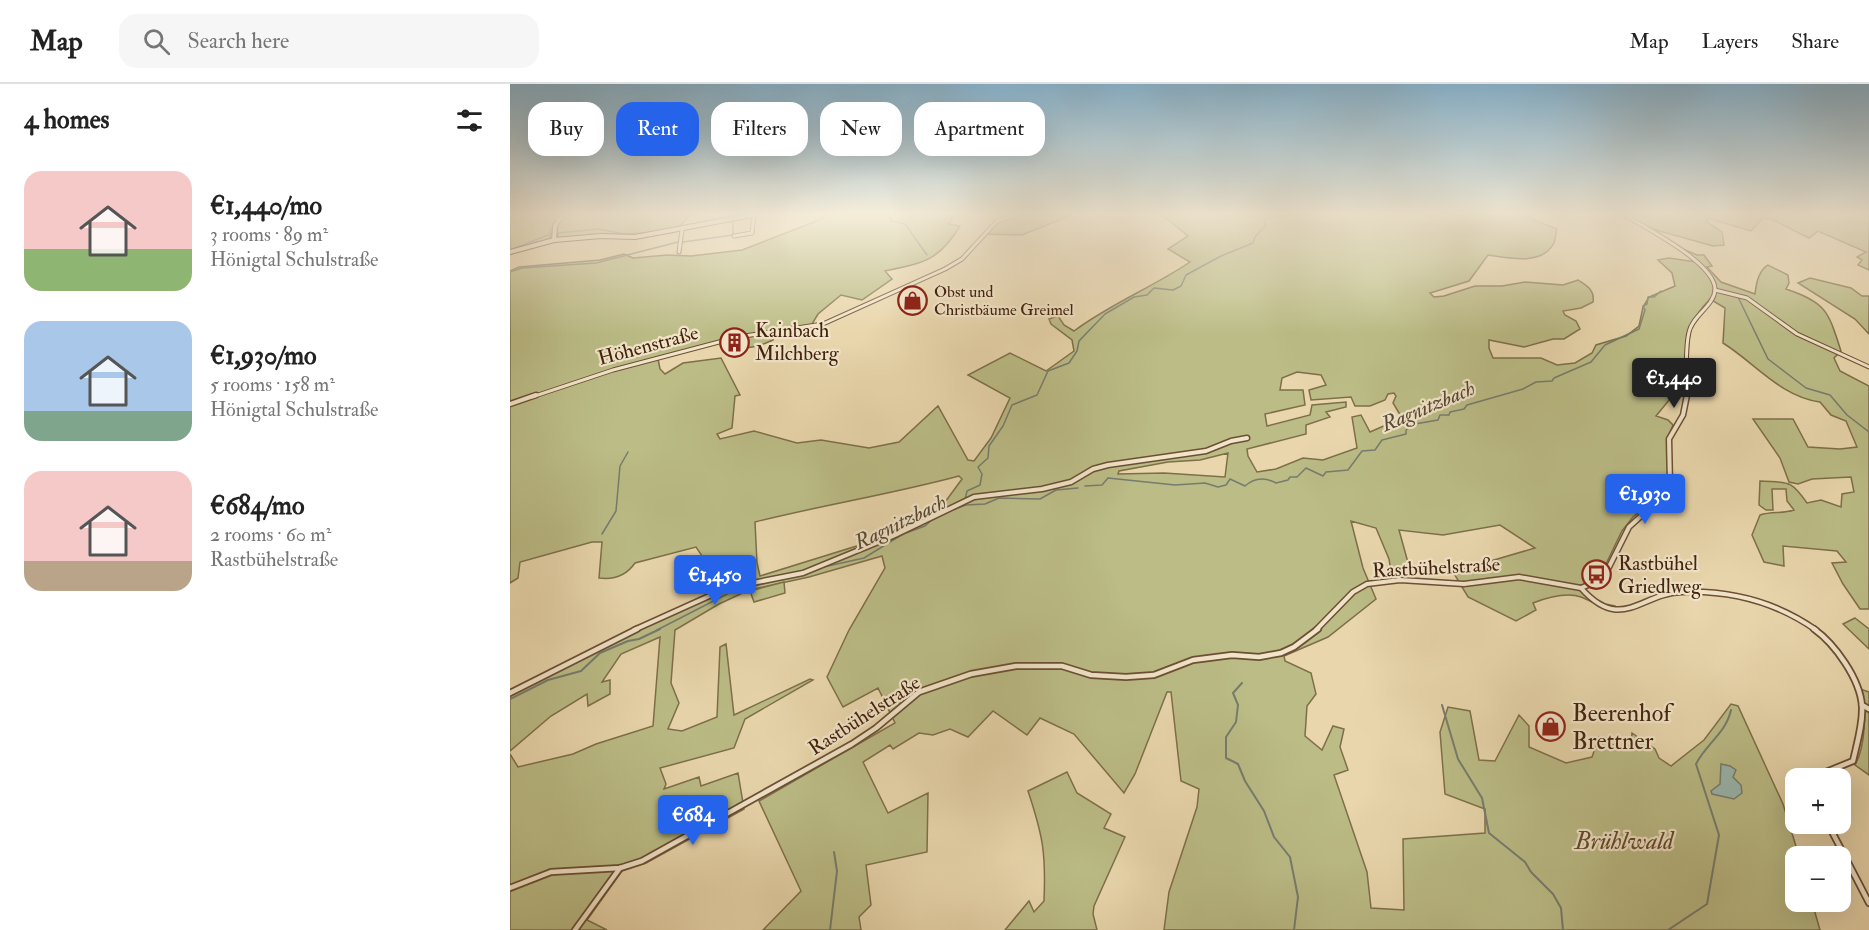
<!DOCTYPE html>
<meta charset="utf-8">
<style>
body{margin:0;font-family:"IM FELL Double Pica",serif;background:#f6f6f6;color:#222;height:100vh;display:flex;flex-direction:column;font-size:22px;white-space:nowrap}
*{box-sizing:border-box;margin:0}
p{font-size:20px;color:#767676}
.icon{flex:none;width:33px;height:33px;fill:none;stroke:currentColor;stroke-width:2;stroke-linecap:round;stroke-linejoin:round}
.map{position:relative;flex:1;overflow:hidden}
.drawer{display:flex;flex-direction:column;background:#fff;width:510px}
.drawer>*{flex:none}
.hud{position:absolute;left:18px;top:18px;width:570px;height:54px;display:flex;gap:12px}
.tools{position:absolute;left:1275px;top:684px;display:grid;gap:12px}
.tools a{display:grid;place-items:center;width:66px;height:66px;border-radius:12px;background:#fff;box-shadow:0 6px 24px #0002;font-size:30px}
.price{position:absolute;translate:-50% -51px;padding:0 14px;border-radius:6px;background:#2563eb;color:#fff;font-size:20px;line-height:39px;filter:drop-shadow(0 2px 3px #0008)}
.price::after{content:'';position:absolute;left:50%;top:36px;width:18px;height:14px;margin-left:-9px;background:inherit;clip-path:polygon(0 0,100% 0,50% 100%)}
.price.on{background:#222;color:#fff}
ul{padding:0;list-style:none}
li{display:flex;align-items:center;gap:18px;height:150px;padding:0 24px}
li span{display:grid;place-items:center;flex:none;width:168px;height:120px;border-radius:18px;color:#555}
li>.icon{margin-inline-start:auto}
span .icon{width:72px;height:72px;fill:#fffc;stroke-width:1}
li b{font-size:26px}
h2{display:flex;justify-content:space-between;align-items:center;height:72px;padding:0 24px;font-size:26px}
.chip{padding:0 21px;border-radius:18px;background:#fff;box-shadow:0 6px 24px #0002;font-size:21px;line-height:54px}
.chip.on{background:#2563eb;color:#fff}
header{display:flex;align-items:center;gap:36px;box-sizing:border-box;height:84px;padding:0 30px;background:#fff;border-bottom:2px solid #e0e0e0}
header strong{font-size:28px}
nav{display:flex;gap:33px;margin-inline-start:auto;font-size:21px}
.search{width:420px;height:54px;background:#f6f6f6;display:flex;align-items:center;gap:15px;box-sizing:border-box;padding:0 21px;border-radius:18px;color:#767676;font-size:22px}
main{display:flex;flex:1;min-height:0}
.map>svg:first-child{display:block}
.green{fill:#bbbc86;stroke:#7e6f49;stroke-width:1.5;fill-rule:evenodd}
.water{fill:#99b8b0;stroke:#767c6e;stroke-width:1.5}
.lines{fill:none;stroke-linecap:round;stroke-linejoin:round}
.stream-far1{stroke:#767c6e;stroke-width:1.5}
.stream{stroke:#767c6e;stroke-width:2}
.street-far2-casing{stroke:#6c4f34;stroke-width:5}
.street-far1-casing{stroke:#6c4f34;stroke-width:7}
.street-casing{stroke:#6c4f34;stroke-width:8}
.secondary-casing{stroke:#42220c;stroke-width:6}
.street-far2{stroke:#f1e4c9;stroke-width:3}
.street-far1{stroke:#f1e4c9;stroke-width:4}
.street{stroke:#f1e4c9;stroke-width:4.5}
.secondary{stroke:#f1e4c9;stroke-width:4}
.labels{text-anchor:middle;stroke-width:4.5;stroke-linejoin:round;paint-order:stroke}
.far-poi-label{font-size:16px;fill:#42220c;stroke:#f1e4c9;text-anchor:start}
.poi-label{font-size:20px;fill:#42220c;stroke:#f1e4c9;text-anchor:start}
.street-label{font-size:20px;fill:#42220c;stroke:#f1e4c9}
.water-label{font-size:21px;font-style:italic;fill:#584835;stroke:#f1e4c9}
.near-poi-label{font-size:24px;fill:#42220c;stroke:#f1e4c9;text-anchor:start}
.near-park-label{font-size:24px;font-style:italic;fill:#60482a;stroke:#f1e4c9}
</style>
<header>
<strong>Map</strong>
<div class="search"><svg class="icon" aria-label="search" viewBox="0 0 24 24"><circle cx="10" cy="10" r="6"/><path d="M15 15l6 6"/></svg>Search here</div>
<nav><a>Map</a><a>Layers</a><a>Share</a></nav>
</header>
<main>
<section class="drawer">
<h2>4 homes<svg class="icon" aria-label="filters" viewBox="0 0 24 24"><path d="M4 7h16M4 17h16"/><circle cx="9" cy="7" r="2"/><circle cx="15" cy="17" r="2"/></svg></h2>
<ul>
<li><span style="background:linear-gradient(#f6c9c9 65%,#8fb573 0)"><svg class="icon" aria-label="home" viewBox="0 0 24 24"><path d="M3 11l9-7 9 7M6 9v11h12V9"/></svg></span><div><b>€1,440/mo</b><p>3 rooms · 89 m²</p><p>Hönigtal Schulstraße</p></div></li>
<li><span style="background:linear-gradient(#a9c7e8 75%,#7fa58c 0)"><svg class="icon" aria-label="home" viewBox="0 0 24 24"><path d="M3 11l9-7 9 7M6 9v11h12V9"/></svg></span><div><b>€1,930/mo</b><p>5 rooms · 158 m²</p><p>Hönigtal Schulstraße</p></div></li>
<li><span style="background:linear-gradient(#f6c9c9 75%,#b9a48a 0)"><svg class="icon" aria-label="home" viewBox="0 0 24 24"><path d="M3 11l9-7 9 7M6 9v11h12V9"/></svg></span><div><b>€684/mo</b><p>2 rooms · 60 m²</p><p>Rastbühelstraße</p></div></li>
</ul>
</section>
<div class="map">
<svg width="1359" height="846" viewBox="0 0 1359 846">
<rect width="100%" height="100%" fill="#e9d6ac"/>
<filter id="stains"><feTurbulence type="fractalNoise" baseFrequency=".00333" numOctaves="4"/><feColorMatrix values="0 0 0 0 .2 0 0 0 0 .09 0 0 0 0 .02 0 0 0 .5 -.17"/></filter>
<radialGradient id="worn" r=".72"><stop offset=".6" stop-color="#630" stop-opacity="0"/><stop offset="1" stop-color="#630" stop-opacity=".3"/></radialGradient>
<g class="green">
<polygon points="0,131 180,131 165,148 135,153 50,154 48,153 46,138 39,155 0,167"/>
<path d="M313 131H444L439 140 450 142C429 177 413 179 375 187L382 195 352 216 331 211 308 230 299 245 264 249 263 256C248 263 229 269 215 257L148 275 150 285 155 290 173 279 211 274 230 311 225 312 222 344 207 350 210 355 244 347 287 359 311 356 359 364 389 358 428 322 458 376 464 377 481 354 500 314 458 291 500 269 536 287 564 267 562 256 541 240 539 235 548 232 554 241 564 247C600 220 643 203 680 178L658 165 678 152 652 131H1023L1019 134 1047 145C1045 150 1046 155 1044 159 1032 182 999 174 978 171L959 197 920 209 924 213 934 212 965 202H992L1015 198 1053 201 1068 196C1077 202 1085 206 1083 218L1071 224 1053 227 1055 231 1066 237 1070 245 1054 255H1043L1014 263 979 256V264L983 274H1031L1047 281 1065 279 1082 269 1086 261 1116 252 1129 242 1133 223 1139 213 1165 202 1162 189 1148 176 1159 174 1186 178 1161 160 1187 171H1194L1202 182 1197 183 1211 198 1245 210C1246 200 1249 186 1258 181L1278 191 1279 199 1276 205C1317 219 1318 227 1331 267L1324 274 1330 287 1359 302V525H1350L1333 500 1322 479 1336 478 1327 467 1273 462 1274 482 1254 478 1242 451 1250 431C1262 427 1272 430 1284 426L1277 417 1276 405H1262L1263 426H1256L1249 421 1250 397C1279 399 1280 395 1297 419L1311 416 1331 423 1332 410 1344 408 1341 393 1302 395 1288 400 1279 398 1270 374 1243 335H1283L1298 363 1330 365 1347 363 1336 337 1321 331 1310 318C1271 313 1245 279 1213 259L1215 224 1200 215C1176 239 1179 253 1178 284L1175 285 1174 298 1146 332 1158 336 1163 341C1152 364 1158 381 1163 405L1145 422 1137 421 1123 433 1112 447 1094 484 1083 496 1067 505 1095 520 1105 522 1107 528C1091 525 1085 518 1071 513 1056 508 1036 514 1023 519L1026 526 1006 537 958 513 943 488 1025 464 990 441 933 451 889 446 902 493H882L879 475 866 444 841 437 853 484 866 515 818 553 774 572 775 577 801 589 806 610 797 622 795 652 812 666 823 642 834 645 830 663 838 686 824 691 857 788 861 824 894 826 893 755 975 749V725L935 710 930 648 938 623 960 627 969 676 985 677 1009 631 1019 642V663L1056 679 1082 673 1089 653 1100 660 1115 663 1121 660 1122 649 1145 665 1149 674 1161 682 1194 656 1221 620 1228 622 1273 720 1289 772H1286V818H1302L1310 846H654L659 808 687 723 689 705 671 697 661 608H657L625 690 614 709 564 650 530 634 517 651 483 627 458 653 440 645 423 651 409 649 383 665 380 661 353 678 378 729 418 709 417 768 356 781 361 821 349 833 351 846H253L291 807 249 717 385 639 368 604 333 623 317 593 339 546 375 484 372 472 299 493 239 506 209 520 165 546 161 599 169 619 158 645 172 647 207 633 210 563 216 560 224 631 300 595 303 596 235 635 224 664 150 684 156 700 154 705 189 693 191 702 228 689 234 725 136 779 112 787 77 836 97 846H0V670L8 683 63 670 86 660 143 642 150 553 111 570 92 598 100 596V610L78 622 77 610 41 632 0 667V612L103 554 214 504 186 463 125 479C116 492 104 496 89 494L92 458H82L10 478 8 494 0 499V187L9 183 90 176 114 170 123 174 157 171 181 172 232 166 304 138 313 134ZM787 288 811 291 816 301 799 306 801 316 841 313 845 322H860L875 316 878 310 884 309 886 312 883 319 892 334 860 348 851 331 842 333 847 364 813 376 793 374 766 385 747 388 738 372 737 365 796 350V341L820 333 816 328 836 323V318L802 321 800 331 757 342 755 330 795 321 793 306H770L772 294ZM718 369 715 393 654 389 608 390 609 387 658 378 690 376ZM449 392 452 395 424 433 395 447 250 492 247 479 245 438C313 421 382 410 449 392Z"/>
<polygon points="501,131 562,131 512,151 474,150 486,136"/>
<polygon points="1117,131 1359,131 1359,186 1348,181 1352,176 1347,173 1356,168 1308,147 1299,154 1261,135 1253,134 1241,147 1198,134 1197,138 1212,148 1214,161 1203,162 1139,144"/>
<polygon points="1300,194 1341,204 1352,212 1359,212 1359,250 1345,235 1288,199"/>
<polygon points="274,498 275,509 244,518 240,507"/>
<polygon points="1345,534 1359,545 1359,565 1333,540"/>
<path d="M1350 605 1359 608V691L1345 681C1355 664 1358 622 1350 605Z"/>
<path d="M557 688 567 709 601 730 594 744 615 753 584 822 583 830 587 846H495L519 817 524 828 534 817C536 769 533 752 518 707Z"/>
</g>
<polygon class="water" points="1211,680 1220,682 1226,686 1223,693 1231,701 1232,709 1224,715 1202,710 1201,707 1210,700"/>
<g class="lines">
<g class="stream-far1">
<polyline points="380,131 381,137 395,140 417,171"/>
<polyline points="48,149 89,145 114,150 134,149"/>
<polyline points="173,158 223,151 223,137"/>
<polyline points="0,166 38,151 49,131"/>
<polyline points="0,188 12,184 86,179 168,158"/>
<polyline points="1228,213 1258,275 1296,304 1320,311 1337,331 1359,348"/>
<path d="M575 402 592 401 598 394 665 401 695 399 708 403 716 401 720 395 735 402C745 393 755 393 766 399L778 396 780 393H787L796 384 813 392 816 388 838 386 852 367 865 366 872 356 896 350V346L905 340 928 336 930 331H939L940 328 954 325 957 321 1013 305 1026 298 1042 297 1044 294 1081 278 1095 261 1129 245 1135 226 1133 222 1137 220 1138 213H1144L1151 207"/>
<polyline points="455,416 457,407 470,401 472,390 468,383 478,374 479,362 493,342 502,321 527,311 538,287 559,279 567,267 569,257 595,230 624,213 637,211 644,204 663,206 671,202 676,191 711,172 743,159 745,153 755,142 755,136 771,131"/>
<polyline points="440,427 456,421 475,420 489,414 530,415 546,406 568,404"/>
<polyline points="92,450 106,427 110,382 118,368"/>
<polyline points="309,484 354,474 393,450 415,442 425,433"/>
<polyline points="147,546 221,508 285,492"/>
</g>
<g class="stream">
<polyline points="732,599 723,609 728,621 726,638 716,653 716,674 728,680 735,697 754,727 764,753 780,773 788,813 784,846"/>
<polyline points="0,615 38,596 71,587 90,569 118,557 129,555 150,545"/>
<polyline points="932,621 948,675 972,714 979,749 1015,778 1021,788 1043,810 1051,824 1053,846"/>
<polyline points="320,846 327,787 324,768"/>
<path d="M1158 846 1197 820 1209 751 1186 680C1196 660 1216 649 1221 626"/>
</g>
<defs>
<g id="street-far2">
<path d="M1115 131C1135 144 1206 179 1205 206 1204 222 1182 232 1179 248 1174 269 1178 291 1176 313"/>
<polyline points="224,152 242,149 244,131"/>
<polyline points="169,168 172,146"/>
<polyline points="1205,206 1237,214 1287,250 1359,283"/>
<polyline points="22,313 103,286 228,253 313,240 435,185 452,175 487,137 507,131"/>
</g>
<g id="street-far1">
<polyline points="0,320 26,311"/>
<path d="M1071 504C1111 549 1130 510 1171 508 1220 506 1266 518 1306 546"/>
<polyline points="124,546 217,504 293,489 383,452 464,413 532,405 561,398 583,385 598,381 696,367 721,357 737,354"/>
<polyline points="806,546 843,508 857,500 890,496 954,500 1009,493 1071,504 1088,497 1099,483 1119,443 1151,414 1160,400 1159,355 1173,331 1177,311"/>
</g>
<g id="street">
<path d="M1304 545C1325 560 1350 595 1352 622 1353 640 1347 659 1343 677L1311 690 1309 694"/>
<polyline points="0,609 127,545"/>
<polyline points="1352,621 1359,625"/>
<polyline points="1318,740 1359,819"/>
<polyline points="0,804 41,788 110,784 132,777 342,660 366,644 409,608 461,590 506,582 552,582 581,591 616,593 644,591 683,576 722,571 749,573 771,569 784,563 808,545"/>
<polyline points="65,846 110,784"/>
</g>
<g id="secondary">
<polyline points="44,156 45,142 52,131"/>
<polyline points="0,168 44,156 91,152 125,153 242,131"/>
</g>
</defs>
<use href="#street-far2" class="street-far2-casing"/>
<use href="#street-far1" class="street-far1-casing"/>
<use href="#street" class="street-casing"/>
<use href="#secondary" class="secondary-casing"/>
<use href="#street-far2" class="street-far2"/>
<use href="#street-far1" class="street-far1"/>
<use href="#street" class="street"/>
<use href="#secondary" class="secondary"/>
</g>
<linearGradient id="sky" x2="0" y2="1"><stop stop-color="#88b6d2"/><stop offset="0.52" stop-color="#f5edda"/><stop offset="1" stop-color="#f5edda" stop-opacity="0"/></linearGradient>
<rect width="1359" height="250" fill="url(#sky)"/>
<defs>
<symbol id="shop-ring" viewBox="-11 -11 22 22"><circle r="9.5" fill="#f1e4c9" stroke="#8f2418" stroke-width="1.5"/><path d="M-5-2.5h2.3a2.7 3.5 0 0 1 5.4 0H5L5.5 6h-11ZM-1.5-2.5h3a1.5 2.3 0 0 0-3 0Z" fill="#8f2418"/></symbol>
<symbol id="building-ring" viewBox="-11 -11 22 22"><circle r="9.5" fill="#f1e4c9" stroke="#8f2418" stroke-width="1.5"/><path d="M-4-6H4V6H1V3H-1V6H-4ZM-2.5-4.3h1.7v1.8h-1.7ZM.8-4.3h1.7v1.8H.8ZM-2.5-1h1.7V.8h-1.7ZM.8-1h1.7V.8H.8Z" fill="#8f2418"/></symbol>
<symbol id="bus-ring" viewBox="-11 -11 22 22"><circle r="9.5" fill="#f1e4c9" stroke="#8f2418" stroke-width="1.5"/><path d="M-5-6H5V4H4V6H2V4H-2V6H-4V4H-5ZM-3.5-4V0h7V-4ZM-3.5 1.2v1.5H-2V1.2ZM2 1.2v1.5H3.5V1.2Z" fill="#8f2418"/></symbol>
</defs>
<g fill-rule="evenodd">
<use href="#shop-ring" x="386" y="200" width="33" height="33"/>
<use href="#building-ring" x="208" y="242" width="33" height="33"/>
<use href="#bus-ring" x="1070" y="474" width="33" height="33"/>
<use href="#shop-ring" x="1024" y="626" width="33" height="33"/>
</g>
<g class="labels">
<g class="far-poi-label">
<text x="424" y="213">Obst und<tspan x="424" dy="18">Christbäume Greimel</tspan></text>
</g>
<g class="poi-label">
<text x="245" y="253">Kainbach<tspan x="245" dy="23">Milchberg</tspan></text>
<text x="1108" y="486">Rastbühel<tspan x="1108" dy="23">Griedlweg</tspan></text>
</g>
<g class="street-label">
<text transform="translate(138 261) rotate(-15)" y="7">Höhenstraße</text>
<text transform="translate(926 483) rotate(-3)" y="7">Rastbühelstraße</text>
<text transform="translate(354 631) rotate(-33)" y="7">Rastbühelstraße</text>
</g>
<g class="water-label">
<text transform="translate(918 322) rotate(-23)" y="7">Ragnitzbach</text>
<text transform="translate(390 438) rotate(-26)" y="7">Ragnitzbach</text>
</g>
<g class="near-poi-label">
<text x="1062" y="637">Beerenhof<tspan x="1062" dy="28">Brettner</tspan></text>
</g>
<g class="near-park-label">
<text x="1114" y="765">Brühlwald</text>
</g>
</g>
<rect width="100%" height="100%" filter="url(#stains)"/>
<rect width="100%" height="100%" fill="url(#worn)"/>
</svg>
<div class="tools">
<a>+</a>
<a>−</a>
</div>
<b class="price on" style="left:1164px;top:325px">€1,440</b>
<b class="price" style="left:1135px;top:441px">€1,930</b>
<b class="price" style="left:205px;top:522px">€1,450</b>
<b class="price" style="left:183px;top:762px">€684</b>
<div class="hud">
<a class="chip">Buy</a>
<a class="chip on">Rent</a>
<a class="chip">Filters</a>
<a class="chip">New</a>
<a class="chip">Apartment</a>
</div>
</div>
</main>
